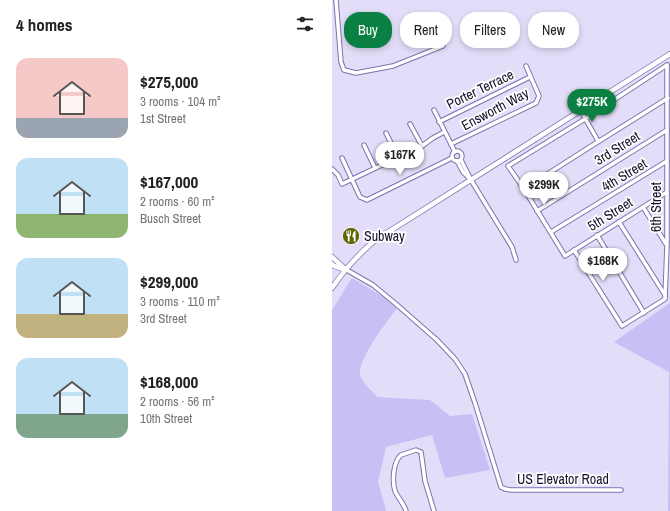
<!DOCTYPE html>
<meta charset="utf-8">
<style>
body{margin:0;font-family:"Archivo Narrow",sans-serif;background:#f2f2f2;color:#202124;height:100vh;display:flex;flex-direction:column;font-size:15px;white-space:nowrap}
*{box-sizing:border-box;margin:0}
p{font-size:13px;color:#757577}
.icon{flex:none;width:22px;height:22px;fill:none;stroke:currentColor;stroke-width:2;stroke-linecap:round;stroke-linejoin:round}
.map{position:relative;flex:1;overflow:hidden}
.details{display:flex;flex-direction:column;background:#fff;width:332px}
.details>*{flex:none}
.hud{position:absolute;left:12px;top:12px;width:266px;height:36px;display:flex;gap:8px}
.price{position:absolute;translate:-50% -34px;padding:0 9px;border-radius:14px;background:#fff;color:#222;font-size:13px;line-height:26px;filter:drop-shadow(0 1px 2px #0008)}
.price::after{content:'';position:absolute;left:50%;top:24px;width:12px;height:9px;margin-left:-6px;background:inherit;clip-path:polygon(0 0,100% 0,50% 100%)}
.price.current{background:#0b8043;color:#fff}
ul{padding:0;list-style:none}
li{display:flex;align-items:center;gap:12px;height:100px;padding:0 16px}
li span{display:grid;place-items:center;flex:none;width:112px;height:80px;border-radius:12px;color:#555}
li>.icon{margin-inline-start:auto}
span .icon{width:48px;height:48px;fill:#fffc;stroke-width:1}
li b{font-size:17px}
h2{display:flex;justify-content:space-between;align-items:center;height:48px;padding:0 16px;font-size:17px}
.tag{padding:0 14px;border-radius:16px;background:#fff;box-shadow:0 2px 6px #0003;font-size:14px;line-height:36px}
.tag.current{background:#0b8043;color:#fff}
main{display:flex;flex:1;min-height:0}
.map>svg:first-child{display:block}
.grass{fill:#cabff4}
.lines{fill:none;stroke-linecap:round;stroke-linejoin:round}
.minor-casing{stroke:#8171b0;stroke-width:5.5}
.major-casing{stroke:#8171b0;stroke-width:6}
.minor{stroke:#fff;stroke-width:3.5}
.major{stroke:#fff;stroke-width:4.5}
.labels{text-anchor:middle;stroke-width:3.5;stroke-linejoin:round;paint-order:stroke}
.street-label{font-size:14px;fill:#19122b;stroke:#fff}
.poi-label{font-size:14px;fill:#19122b;stroke:#fff;text-anchor:start}
</style>
<main>
<section class="details">
<h2>4 homes<svg class="icon" aria-label="filters" viewBox="0 0 24 24"><path d="M4 7h16M4 17h16"/><circle cx="9" cy="7" r="2"/><circle cx="15" cy="17" r="2"/></svg></h2>
<ul>
<li><span style="background:linear-gradient(#f6c9c9 75%,#9aa5b1 0)"><svg class="icon" aria-label="home" viewBox="0 0 24 24"><path d="M3 11l9-7 9 7M6 9v11h12V9"/></svg></span><div><b>$275,000</b><p>3 rooms · 104 m²</p><p>1st Street</p></div></li>
<li><span style="background:linear-gradient(#bfe0f5 70%,#8fb573 0)"><svg class="icon" aria-label="home" viewBox="0 0 24 24"><path d="M3 11l9-7 9 7M6 9v11h12V9"/></svg></span><div><b>$167,000</b><p>2 rooms · 60 m²</p><p>Busch Street</p></div></li>
<li><span style="background:linear-gradient(#bfe0f5 70%,#c2b280 0)"><svg class="icon" aria-label="home" viewBox="0 0 24 24"><path d="M3 11l9-7 9 7M6 9v11h12V9"/></svg></span><div><b>$299,000</b><p>3 rooms · 110 m²</p><p>3rd Street</p></div></li>
<li><span style="background:linear-gradient(#bfe0f5 70%,#7fa58c 0)"><svg class="icon" aria-label="home" viewBox="0 0 24 24"><path d="M3 11l9-7 9 7M6 9v11h12V9"/></svg></span><div><b>$168,000</b><p>2 rooms · 56 m²</p><p>10th Street</p></div></li>
</ul>
</section>
<div class="map">
<svg width="338" height="511" viewBox="0 0 338 511">
<rect width="100%" height="100%" fill="#e3ddf9"/>
<g class="grass">
<path d="M20 278 67 306C57 318 25 360 28 375 29 381 41 392 45 397L98 400 118 416 140 414 158 470 113 478 100 435 54 447 46 482 54 510 53 511H0V310Z"/>
<polygon points="338,303 338,511 336,511 337,372 282,342"/>
</g>
<g class="lines">
<defs>
<g id="minor">
<polyline points="4,0 9,62 12,70 24,73 61,66 111,46"/>
<polyline points="102,110 123,152"/>
<polyline points="249,111 266,141"/>
<polyline points="107,122 198,77"/>
<polyline points="78,124 90,146"/>
<polyline points="54,133 66,157"/>
<polyline points="119,144 204,103 207,96 194,66"/>
<polyline points="32,145 43,168"/>
<circle cx="125" cy="156" r="5"/>
<polyline points="10,158 28,197 35,200 120,158"/>
<polyline points="129,160 139,180 180,247 184,260"/>
<polyline points="125,161 131,172 137,178"/>
<polyline points="0,169 6,175 10,184 90,146 101,138 112,132"/>
<polyline points="192,189 253,150 336,98"/>
<polyline points="335,192 233,256 192,189 176,166 253,119 335,65"/>
<polyline points="311,207 334,244"/>
<polyline points="205,211 335,130"/>
<polyline points="287,222 333,295"/>
<polyline points="219,232 335,161"/>
<polyline points="265,235 312,313"/>
<polyline points="242,250 290,326 333,299 335,245 335,65"/>
<polyline points="13,269 41,285 64,304 105,340 123,359 133,374 143,403 169,487 173,489 179,490 289,490"/>
<path d="M74 511C72 504 66 498 63 491 60 481 61 462 69 455L84 450 89 452 93 481 102 511"/>
</g>
<g id="major">
<polyline points="0,257 13,269"/>
<polyline points="0,264 2,266 11,269"/>
<path d="M0 288C12 270 26 255 42 241L338 54"/>
</g>
</defs>
<use href="#minor" class="minor-casing"/>
<use href="#major" class="major-casing"/>
<use href="#minor" class="minor"/>
<use href="#major" class="major"/>
</g>
<defs>
<symbol id="restaurant-disc" viewBox="-11 -11 22 22"><circle r="9.5" fill="#606708" stroke="#fff"/><path d="M-5-6h1v4h1v-4h1v4h1v-4h1v5L-1.5 .5V6h-2V.5L-5-1ZM5-6V6H3V1.5H1.5Q1.5-4 5-6Z" fill="#fff"/></symbol>
</defs>
<g fill-rule="evenodd">
<use href="#restaurant-disc" x="9" y="226" width="20" height="20"/>
</g>
<g class="labels">
<g class="street-label">
<text transform="translate(148 89) rotate(-26)" y="5">Porter Terrace</text>
<text transform="translate(163 109) rotate(-28)" y="5">Ensworth Way</text>
<text transform="translate(285 148) rotate(-32)" y="5">3rd Street</text>
<text transform="translate(292 175) rotate(-31)" y="5">4th Street</text>
<text transform="translate(324 207) rotate(-90)" y="5">6th Street</text>
<text transform="translate(278 214) rotate(-32)" y="5">5th Street</text>
<text x="231" y="484">US Elevator Road</text>
</g>
<g class="poi-label">
<text x="32" y="241">Subway</text>
</g>
</g>
</svg>
<b class="price current" style="left:260px;top:123px">$275K</b>
<b class="price" style="left:68px;top:176px">$167K</b>
<b class="price" style="left:212px;top:206px">$299K</b>
<b class="price" style="left:271px;top:282px">$168K</b>
<div class="hud">
<a class="tag current">Buy</a>
<a class="tag">Rent</a>
<a class="tag">Filters</a>
<a class="tag">New</a>
</div>
</div>
</main>
